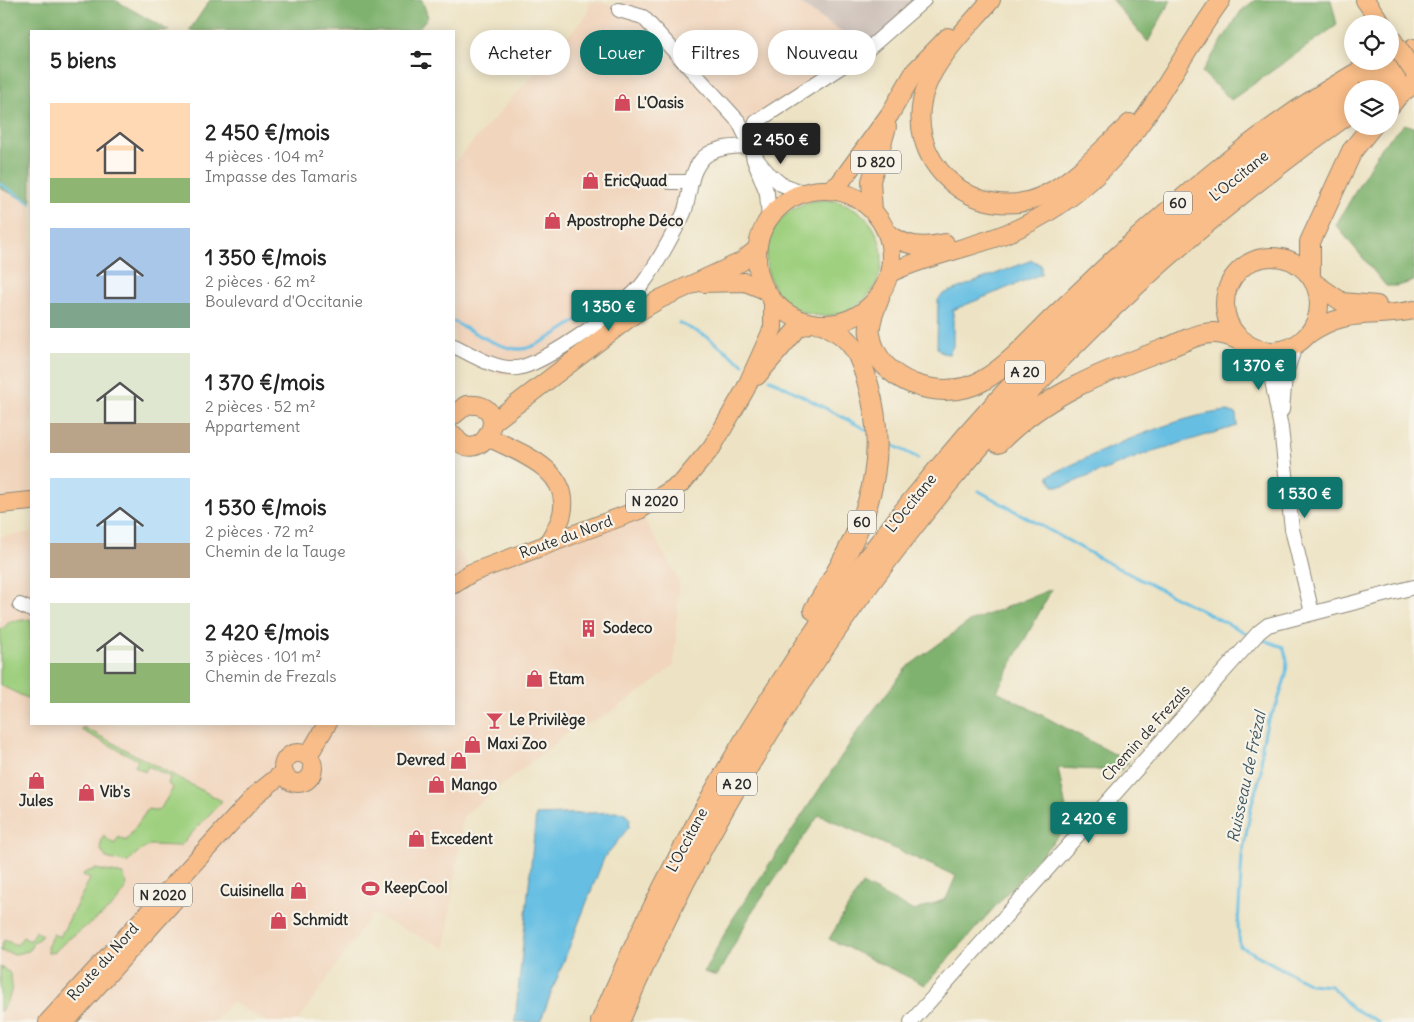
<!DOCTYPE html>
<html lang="fr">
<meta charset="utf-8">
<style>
body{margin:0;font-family:Delius,sans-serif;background:#f6f6f6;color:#222;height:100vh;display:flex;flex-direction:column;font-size:19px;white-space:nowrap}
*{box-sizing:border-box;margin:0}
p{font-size:16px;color:#767676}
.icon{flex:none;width:28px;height:28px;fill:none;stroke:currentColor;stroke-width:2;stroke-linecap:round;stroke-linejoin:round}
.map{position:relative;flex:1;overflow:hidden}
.sheet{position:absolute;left:30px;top:30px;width:425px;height:695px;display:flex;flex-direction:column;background:#fff;border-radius:0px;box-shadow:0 2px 12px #0003}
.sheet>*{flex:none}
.top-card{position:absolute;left:470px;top:30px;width:475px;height:45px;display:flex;gap:10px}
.tools{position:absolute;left:1344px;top:15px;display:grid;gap:10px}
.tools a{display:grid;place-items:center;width:55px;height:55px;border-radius:50%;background:#fff;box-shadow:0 2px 12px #0003;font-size:25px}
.price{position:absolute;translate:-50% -42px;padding:0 11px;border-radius:5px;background:#0f766e;color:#fff;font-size:16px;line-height:32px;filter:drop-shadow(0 1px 2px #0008)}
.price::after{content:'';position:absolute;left:50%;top:30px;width:15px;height:11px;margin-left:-8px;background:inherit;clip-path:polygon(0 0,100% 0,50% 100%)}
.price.active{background:#222;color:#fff}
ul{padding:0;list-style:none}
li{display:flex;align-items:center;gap:15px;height:125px;padding:0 20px}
li span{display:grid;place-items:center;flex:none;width:140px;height:100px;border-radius:0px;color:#555}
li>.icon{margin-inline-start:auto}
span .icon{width:60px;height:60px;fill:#fffc;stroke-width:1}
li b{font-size:21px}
h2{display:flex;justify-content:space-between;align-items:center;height:60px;padding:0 20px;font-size:21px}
.pill{padding:0 18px;border-radius:22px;background:#fff;box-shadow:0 2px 12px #0003;font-size:18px;line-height:45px}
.pill.active{background:#0f766e;color:#fff}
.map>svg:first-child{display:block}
.built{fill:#f1d5bd}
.industrial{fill:#cec1ba}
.green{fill:#9fd07f;stroke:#657e55}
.forest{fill:#7fb26e;stroke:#556e4c}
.water{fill:#66bfe3;stroke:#487587}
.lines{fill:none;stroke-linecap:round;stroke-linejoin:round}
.stream{stroke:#66bfe3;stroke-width:3}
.minor-casing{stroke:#8c8778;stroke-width:16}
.major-casing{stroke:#8c8778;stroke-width:20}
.highway-casing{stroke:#8c8778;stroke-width:22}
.minor{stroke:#fff;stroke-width:14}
.major{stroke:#f8bd88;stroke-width:18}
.highway{stroke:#f8bd88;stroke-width:20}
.major-bridge-casing{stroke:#8c8778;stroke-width:20;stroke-linecap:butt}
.major-bridge{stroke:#f8bd88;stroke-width:18}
.labels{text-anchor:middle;stroke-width:4.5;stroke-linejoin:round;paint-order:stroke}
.shield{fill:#f7f3e8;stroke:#686764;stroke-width:1}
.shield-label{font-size:14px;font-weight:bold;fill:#2b2b2b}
.poi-label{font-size:15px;font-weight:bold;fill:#2b2b2b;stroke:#f7f3e8;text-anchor:start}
.street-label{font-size:15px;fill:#2b2b2b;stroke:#f7f3e8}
.water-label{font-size:16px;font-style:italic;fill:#3d5762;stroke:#f7f3e8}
</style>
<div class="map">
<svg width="1414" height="1022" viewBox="0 0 1414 1022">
<rect width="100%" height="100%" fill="#f7f3e8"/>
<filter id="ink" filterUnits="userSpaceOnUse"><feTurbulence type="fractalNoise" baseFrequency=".02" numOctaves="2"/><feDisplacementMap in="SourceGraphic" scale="10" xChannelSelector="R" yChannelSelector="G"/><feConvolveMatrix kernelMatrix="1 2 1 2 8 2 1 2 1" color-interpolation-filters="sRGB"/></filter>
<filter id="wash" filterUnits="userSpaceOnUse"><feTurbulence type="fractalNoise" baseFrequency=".0096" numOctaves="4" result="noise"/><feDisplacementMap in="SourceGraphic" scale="20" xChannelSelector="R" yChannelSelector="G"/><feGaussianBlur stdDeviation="1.12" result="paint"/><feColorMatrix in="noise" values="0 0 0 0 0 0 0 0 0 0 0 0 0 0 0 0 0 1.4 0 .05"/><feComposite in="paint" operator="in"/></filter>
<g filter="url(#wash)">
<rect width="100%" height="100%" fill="#ede3c4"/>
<g class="built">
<polygon points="623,0 642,2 644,0 795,0 867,50 756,122 751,146 712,152 688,190 644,283 648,289 561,361 548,368 517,374 498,374 454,352 454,163 588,14 589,1 620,6"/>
<polygon points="0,188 31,203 31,501 0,504"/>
<polygon points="639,510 679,581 674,665 654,682 609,713 565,735 463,816 445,948 372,914 297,1022 268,1022 231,1002 214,1022 0,1022 0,685 31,700 31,724 454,724 454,550 461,554 471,572"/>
<polygon points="31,532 31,619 9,622 4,628 0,629 0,537"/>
</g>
<polygon class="industrial" points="795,0 933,0 867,50"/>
<g class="green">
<circle cx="824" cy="258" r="58"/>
<polygon points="31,619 31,700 0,685 0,629 4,628 9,622"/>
<polygon points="83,727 222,801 180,846 150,845 137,853 127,863 106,858 100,848 103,836 114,844 119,837 126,841 148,809 158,811 161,808 173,788 168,784 170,777 148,766 145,772 135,766 138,760 81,730"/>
<path d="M95 869 123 874 127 884C120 911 73 930 55 952L48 953 47 947 53 934 60 937 90 879 83 875 84 873Z"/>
<polygon points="35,931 42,935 37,941 34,941 29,951 15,954 0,951 4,940 17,945 23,937 30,941"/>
<path d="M0 967 9 972C16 988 9 999 0 1012Z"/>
</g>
<g class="forest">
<polygon points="0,0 115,0 169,31 31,31 31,203 0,188"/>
<polygon points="210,0 422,0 428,17 416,31 189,31"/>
<polygon points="1112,0 1171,0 1148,42"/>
<polygon points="1255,0 1331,0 1337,25 1231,100 1202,72 1241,11"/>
<polygon points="1404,124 1414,127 1414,281 1398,286 1386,286 1336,225 1381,147"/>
<polygon points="1052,589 997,691 1129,762 1120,771 1058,768 1069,824 925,985 829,939 862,884 914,911 946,899 956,876 819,815 753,910 717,976 704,972 732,920 863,724 907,667 969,622"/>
</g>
<g class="water">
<polygon points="1032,260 1041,265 1041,274 953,310 953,346 949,354 942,353 937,348 938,300 943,294"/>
<path d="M1228 411 1236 414 1237 426 1147 453 1064 486H1053L1048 476C1097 453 1175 415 1228 411Z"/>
<polygon points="618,812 625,813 630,819 629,827 604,858 540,1022 515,1022 536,815"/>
</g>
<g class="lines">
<g class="stream">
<polyline points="0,184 31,203"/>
<path d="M454 322C472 331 501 350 521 349 535 349 564 329 576 321 590 310 602 301 619 297"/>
<polyline points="679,323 706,336 743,364"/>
<polyline points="770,379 867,430"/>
<polyline points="885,441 918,458"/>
<polyline points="979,491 1110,564 1250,635"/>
<polyline points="1258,638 1283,647 1287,660 1286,675 1277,704 1267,723 1262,745 1261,773 1252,803 1242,856 1238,925 1240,946 1310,984 1331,986 1352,1008 1379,1022"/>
</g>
</g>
</g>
<g filter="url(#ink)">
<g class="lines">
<defs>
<g id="minor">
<polyline points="619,10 643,17 739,122 758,161 768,173 781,184 804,193"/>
<polyline points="670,182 690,182"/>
<polyline points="769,219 767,193 754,160 751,146 756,122 867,50 924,0"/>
<path d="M454 346C473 355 495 370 517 368 544 365 628 304 644 282 656 266 666 247 675 230 679 222 685 214 686 206 691 188 690 171 704 157 717 146 736 147 751 146"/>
<polyline points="1252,347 1271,375 1281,428 1292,529 1312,613"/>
<polyline points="1282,410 1285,376 1295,346"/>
<polyline points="20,605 31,610"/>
<polyline points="911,1022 1259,632 1268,625 1414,587"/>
</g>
<g id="major">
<path d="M991 0C971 24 938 56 927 85 897 158 976 230 1046 194 1077 178 1104 147 1130 123"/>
<polyline points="1365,0 1382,24"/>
<circle cx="824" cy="257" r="67"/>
<polyline points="829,190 839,184 890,114 915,71 948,37"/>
<polyline points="873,211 871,181 887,127"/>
<path d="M888 233C906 247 922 248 945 243"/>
<circle cx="1272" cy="304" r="47"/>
<path d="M890 273C931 253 977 248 1019 228 1130 175 1155 92 1221 0"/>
<polyline points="703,283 745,282 765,290"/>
<polyline points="1316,284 1342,302 1377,305"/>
<path d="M1310 333C1348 307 1373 319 1414 310"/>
<polyline points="757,376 798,328 811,323"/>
<path d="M454 415 466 405C519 400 478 475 454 435"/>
<polyline points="492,423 633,315 660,299 741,262 757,249"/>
<path d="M488 437C520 453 572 470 562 514 560 524 553 534 548 543"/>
<polyline points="0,504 31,501"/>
<polyline points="454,584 471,573 639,510 682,483 712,447 745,390 773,328 773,301"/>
<circle cx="298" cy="768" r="15"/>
<polyline points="308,756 327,724"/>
<polyline points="48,1022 257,794 283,773"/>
<polyline points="65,1022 178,896"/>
</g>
<g id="highway">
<polyline points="1370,79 1414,49"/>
<polyline points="1384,89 1414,68"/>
<polyline points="1390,105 1399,94 1414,83"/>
<polyline points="1310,275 1310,242 1352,151 1372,126"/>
<path d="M879 298C875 309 868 322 870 334 877 383 942 403 982 381 1008 366 1027 344 1047 324 1069 303 1091 282 1113 261 1194 186 1281 113 1379 61"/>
<path d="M998 443C1044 395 1103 372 1165 349 1180 343 1199 332 1215 333 1226 333 1235 338 1244 342"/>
<path d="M814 610C859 537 894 473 868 384 860 355 854 339 826 325"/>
<path d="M601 1022C758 650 1019 320 1352 91"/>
<path d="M619 1022C774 658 1028 338 1352 111"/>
</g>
</defs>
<use href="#minor" class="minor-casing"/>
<use href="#major" class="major-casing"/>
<use href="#highway" class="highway-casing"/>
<use href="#minor" class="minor"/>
<use href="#major" class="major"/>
<use href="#highway" class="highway"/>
<defs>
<polyline id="major-bridge" points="1390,36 1414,72"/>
</defs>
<use href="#major-bridge" class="major-bridge-casing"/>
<use href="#major-bridge" class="major-bridge"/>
</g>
</g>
<defs>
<symbol id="shop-bare" viewBox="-9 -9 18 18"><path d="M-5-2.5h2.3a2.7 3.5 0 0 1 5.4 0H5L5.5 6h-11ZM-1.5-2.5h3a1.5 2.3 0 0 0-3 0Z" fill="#d1495b" stroke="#f7f3e8" stroke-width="2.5" paint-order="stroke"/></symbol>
<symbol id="building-bare" viewBox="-9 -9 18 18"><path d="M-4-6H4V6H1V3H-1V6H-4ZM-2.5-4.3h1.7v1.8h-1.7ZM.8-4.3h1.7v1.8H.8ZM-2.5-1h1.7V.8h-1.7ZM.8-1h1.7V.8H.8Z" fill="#d1495b" stroke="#f7f3e8" stroke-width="2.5" paint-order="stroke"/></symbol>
<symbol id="bar-bare" viewBox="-9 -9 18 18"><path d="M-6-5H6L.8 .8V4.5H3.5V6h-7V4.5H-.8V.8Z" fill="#d1495b" stroke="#f7f3e8" stroke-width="2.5" paint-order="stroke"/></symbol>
<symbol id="stadium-bare" viewBox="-9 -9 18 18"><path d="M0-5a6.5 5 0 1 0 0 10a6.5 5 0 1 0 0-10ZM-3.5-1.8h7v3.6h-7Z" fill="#d1495b" stroke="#f7f3e8" stroke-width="2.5" paint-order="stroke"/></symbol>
</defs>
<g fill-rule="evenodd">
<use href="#shop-bare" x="610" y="90" width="25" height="25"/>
<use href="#shop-bare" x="578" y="168" width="25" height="25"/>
<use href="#shop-bare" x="540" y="208" width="25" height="25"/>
<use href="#building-bare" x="576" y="616" width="25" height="25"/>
<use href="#shop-bare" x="522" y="666" width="25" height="25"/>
<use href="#bar-bare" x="482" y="708" width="25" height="25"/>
<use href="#shop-bare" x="460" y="732" width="25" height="25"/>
<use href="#shop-bare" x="446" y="748" width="25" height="25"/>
<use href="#shop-bare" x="24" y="768" width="25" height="25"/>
<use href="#shop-bare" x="424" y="772" width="25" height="25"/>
<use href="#shop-bare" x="74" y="780" width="25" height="25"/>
<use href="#shop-bare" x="404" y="826" width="25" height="25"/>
<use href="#stadium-bare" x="358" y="876" width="25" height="25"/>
<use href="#shop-bare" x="286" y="878" width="25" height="25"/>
<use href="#shop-bare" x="266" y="908" width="25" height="25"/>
</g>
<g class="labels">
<g class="shield">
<rect x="851" y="150.5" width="50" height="23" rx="4"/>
<rect x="1164" y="191.5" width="28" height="23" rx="4"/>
<rect x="1005" y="360.5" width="40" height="23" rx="4"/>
<rect x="626" y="489.5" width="58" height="23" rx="4"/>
<rect x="848" y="510.5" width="28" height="23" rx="4"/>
<rect x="717" y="772.5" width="40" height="23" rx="4"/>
<rect x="134" y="883.5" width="58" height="23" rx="4"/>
</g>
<g class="shield-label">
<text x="876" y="167">D 820</text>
<text x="1178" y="208">60</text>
<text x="1025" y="377">A 20</text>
<text x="655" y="506">N 2020</text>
<text x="862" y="527">60</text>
<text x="737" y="789">A 20</text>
<text x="163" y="900">N 2020</text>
</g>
<g class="poi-label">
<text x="637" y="108">L'Oasis</text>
<text x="604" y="186">EricQuad</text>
<text x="567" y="226">Apostrophe Déco</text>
<text x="603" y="633">Sodeco</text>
<text x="549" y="684">Etam</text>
<text x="509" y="725">Le Privilège</text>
<text x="487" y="749">Maxi Zoo</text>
<text x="445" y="765" text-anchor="end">Devred</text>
<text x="451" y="790">Mango</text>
<text x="100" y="797">Vib's</text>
<text x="36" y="806" text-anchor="middle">Jules</text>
<text x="431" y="844">Excedent</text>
<text x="384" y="893">KeepCool</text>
<text x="284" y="896" text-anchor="end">Cuisinella</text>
<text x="293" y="925">Schmidt</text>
</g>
<g class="street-label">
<text transform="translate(1239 176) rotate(-39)" y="5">L'Occitane</text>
<text transform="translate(911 503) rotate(-51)" y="5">L'Occitane</text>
<text transform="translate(566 537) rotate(-20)" y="5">Route du Nord</text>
<text transform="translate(1146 733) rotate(-48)" y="5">Chemin de Frezals</text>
<text transform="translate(687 840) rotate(-62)" y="5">L'Occitane</text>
<text transform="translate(103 962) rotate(-48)" y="5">Route du Nord</text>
</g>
<g class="water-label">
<text transform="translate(1246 777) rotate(-78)" y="6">Ruisseau de Frézal</text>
</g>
</g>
</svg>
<div class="tools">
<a><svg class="icon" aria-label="locate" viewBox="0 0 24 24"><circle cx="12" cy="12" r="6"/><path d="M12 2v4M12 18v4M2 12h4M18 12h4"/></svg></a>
<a><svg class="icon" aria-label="layers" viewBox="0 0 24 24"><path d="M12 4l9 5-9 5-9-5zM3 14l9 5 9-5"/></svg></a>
</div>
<b class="price active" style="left:781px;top:165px">2 450 €</b>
<b class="price" style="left:609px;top:332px">1 350 €</b>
<b class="price" style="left:1259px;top:391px">1 370 €</b>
<b class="price" style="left:1305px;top:519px">1 530 €</b>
<b class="price" style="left:1089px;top:844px">2 420 €</b>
<div class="top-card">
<a class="pill">Acheter</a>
<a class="pill active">Louer</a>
<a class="pill">Filtres</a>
<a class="pill">Nouveau</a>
</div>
<section class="sheet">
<h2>5 biens<svg class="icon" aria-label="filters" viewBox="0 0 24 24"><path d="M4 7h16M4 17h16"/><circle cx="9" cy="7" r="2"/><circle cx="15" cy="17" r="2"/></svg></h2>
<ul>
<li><span style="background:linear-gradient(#ffd9b3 75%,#8fb573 0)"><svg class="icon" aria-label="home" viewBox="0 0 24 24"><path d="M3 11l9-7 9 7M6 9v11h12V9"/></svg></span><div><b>2 450 €/mois</b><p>4 pièces · 104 m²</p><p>Impasse des Tamaris</p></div></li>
<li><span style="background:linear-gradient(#a9c7e8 75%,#7fa58c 0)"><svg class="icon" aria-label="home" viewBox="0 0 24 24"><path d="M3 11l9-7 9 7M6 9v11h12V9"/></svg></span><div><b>1 350 €/mois</b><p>2 pièces · 62 m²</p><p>Boulevard d'Occitanie</p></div></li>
<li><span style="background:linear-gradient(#dfe7d0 70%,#b9a48a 0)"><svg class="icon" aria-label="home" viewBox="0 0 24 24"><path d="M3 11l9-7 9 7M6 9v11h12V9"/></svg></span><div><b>1 370 €/mois</b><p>2 pièces · 52 m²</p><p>Appartement</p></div></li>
<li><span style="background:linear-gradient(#bfe0f5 65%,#b9a48a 0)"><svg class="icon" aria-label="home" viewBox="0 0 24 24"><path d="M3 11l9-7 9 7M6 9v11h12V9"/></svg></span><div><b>1 530 €/mois</b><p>2 pièces · 72 m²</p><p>Chemin de la Tauge</p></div></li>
<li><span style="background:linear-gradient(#dfe7d0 60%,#8fb573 0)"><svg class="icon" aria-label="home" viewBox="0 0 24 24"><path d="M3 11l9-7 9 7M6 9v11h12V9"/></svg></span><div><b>2 420 €/mois</b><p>3 pièces · 101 m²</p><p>Chemin de Frezals</p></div></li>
</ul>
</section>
</div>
